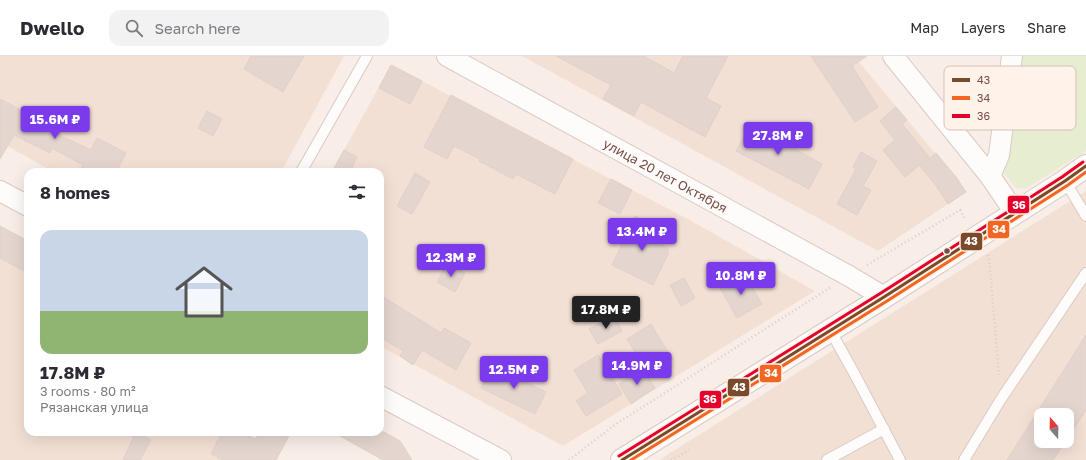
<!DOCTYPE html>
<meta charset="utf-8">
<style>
body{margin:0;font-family:"Golos Text",sans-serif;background:#f2f2f3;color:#2b2b33;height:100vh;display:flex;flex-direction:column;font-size:15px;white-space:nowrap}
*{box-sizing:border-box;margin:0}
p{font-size:13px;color:#7c7c81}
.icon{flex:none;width:22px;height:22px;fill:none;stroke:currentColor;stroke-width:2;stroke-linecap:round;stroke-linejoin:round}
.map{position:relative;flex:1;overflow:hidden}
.details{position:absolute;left:24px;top:112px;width:360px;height:268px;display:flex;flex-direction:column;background:#fff;border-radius:12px;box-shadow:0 4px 16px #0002}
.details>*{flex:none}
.needle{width:26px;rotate:340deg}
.fabs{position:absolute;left:1034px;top:352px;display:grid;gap:8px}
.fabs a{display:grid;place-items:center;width:40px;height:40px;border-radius:8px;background:#fff;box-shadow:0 4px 16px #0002;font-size:20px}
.price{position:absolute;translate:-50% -34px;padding:0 9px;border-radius:4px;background:#7c3aed;color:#fff;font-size:13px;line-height:26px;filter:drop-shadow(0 1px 2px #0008)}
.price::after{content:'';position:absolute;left:50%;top:24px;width:12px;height:9px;margin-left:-6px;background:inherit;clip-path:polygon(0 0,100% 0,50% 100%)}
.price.on{background:#222;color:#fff}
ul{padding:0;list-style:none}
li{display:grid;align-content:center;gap:8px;height:212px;padding:0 16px}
li span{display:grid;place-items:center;height:124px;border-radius:12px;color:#555}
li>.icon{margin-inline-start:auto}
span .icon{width:72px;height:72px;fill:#fffc;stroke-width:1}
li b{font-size:17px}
h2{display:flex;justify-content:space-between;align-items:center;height:48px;padding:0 16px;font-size:17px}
header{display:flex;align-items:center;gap:24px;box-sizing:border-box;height:56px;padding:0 20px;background:#fff;border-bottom:1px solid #e1e1e2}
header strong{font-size:19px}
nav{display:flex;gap:22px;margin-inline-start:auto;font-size:14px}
.search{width:280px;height:36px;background:#f2f2f3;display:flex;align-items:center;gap:10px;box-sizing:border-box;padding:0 14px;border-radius:12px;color:#7c7c81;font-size:15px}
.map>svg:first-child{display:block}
.residential{fill:#f3e0d5;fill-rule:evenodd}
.green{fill:#e7edd0}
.building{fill:#e4d5cf;stroke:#e1d0c9}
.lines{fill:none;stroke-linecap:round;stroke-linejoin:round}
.service-casing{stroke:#d9cac5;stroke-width:12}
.minor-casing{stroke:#d9cac5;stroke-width:22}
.secondary-casing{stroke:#d8c9c3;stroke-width:24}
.path{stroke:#d8ccc8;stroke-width:2.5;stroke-dasharray:1 3;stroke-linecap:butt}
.service{stroke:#fefcfb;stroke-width:10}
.minor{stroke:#fefcfb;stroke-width:20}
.secondary{stroke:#fefcfb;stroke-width:22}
.bus-1-casing{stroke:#fff2e9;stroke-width:6}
.bus-2-casing{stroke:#fff2e9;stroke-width:6}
.bus-3-casing{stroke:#fff2e9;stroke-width:6}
.bus-1{stroke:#7a4b2a;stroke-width:3}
.bus-2{stroke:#f26522;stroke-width:3}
.bus-3{stroke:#e4002b;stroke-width:3}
.bus-dot{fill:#774e46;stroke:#fff2e9;stroke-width:1.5}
.labels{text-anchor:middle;stroke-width:3;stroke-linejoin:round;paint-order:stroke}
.street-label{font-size:13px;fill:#774e46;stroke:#fff2e9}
.key{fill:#fff2e9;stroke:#d6c1b8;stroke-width:1}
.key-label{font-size:11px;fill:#774e46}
.line-badge{stroke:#fff2e9;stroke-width:1.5}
.badge-label{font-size:11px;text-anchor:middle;font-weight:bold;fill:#fff}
</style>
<header>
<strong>Dwello</strong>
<div class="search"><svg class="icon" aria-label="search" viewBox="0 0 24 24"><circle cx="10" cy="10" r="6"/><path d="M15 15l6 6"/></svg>Search here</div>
<nav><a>Map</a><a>Layers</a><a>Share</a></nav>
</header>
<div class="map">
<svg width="1086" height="404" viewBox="0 0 1086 404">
<rect width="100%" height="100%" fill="#f8eee7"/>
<g class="residential">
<polygon points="0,0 344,0 281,116 54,116 0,86"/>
<polygon points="522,0 854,0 950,115 966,136 878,195"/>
<polygon points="391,9 688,163 815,235 563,390 380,290 380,116 332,116"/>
<path d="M1086 135V404H659ZM1041 359H1067V385H1041Z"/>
<polygon points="0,170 28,185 28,376 256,376 242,404 0,404"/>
</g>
<polygon class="green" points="1020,0 1086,0 1086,95 1025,133 1016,132 1004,117"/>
<g class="building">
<polygon points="251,0 304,0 283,36 244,13"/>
<polygon points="556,0 644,0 674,17 683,0 728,0 706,42 721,50 705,81 641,46 634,60 603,43 611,29"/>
<polygon points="811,0 867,0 852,10 878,51 855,66"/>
<polygon points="391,9 422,25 410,48 379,32"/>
<polygon points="451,39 573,103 555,138 516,118 513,123 479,105 480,103 454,90 447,103 424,91"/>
<polygon points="0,43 32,60 34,56 63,71 59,79 91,94 97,82 126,97 116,116 79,116 83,109 52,92 50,97 14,79 0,103"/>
<polygon points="896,51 907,64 902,68 929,101 905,121 883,94 895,84 880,65"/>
<polygon points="207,55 222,63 213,80 198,72"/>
<polygon points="752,66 781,82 779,84 822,108 809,133 736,95"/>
<polygon points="344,94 357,101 350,116 332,116"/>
<polygon points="861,96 877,105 863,130 871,134 857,159 837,148 856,113 853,111"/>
<polygon points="936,97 956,121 966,136 948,148 935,128 920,110"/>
<polygon points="415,117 430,126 412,158 397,150"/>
<polygon points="611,123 632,134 620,158 598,147"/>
<polygon points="635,160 660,172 653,185 668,192 668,198 653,229 612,209"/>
<polygon points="0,170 28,185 28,217 0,202"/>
<polygon points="447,207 465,217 455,236 437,226"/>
<polygon points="744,218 762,248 737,262 720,232"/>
<polygon points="684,222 695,242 681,250 670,229"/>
<polygon points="380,239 441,277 444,272 471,287 456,314 422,294 413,309 400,300 403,295 380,281"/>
<polygon points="614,260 622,275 598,288 589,273"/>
<polygon points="651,268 673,304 649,319 627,283"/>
<polygon points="1086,279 1086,354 1067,383 1067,359 1041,359 1041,385 1066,385 1053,404 1007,404"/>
<polygon points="598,299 622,338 586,360 576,345 588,337 574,314"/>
<polygon points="492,310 546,336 535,358 481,332"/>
<polygon points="643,313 655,332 631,348 619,328"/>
<polygon points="136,376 151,384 140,404 123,404"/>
<polygon points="222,376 240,376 255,383 259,376 291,376 276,404 223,404 211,398"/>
<polygon points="333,376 384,376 400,385 412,404 383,404"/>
</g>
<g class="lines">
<defs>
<g id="service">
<polyline points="301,116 367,0"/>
<polyline points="1065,125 1086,160"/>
<polyline points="830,274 854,317 900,404"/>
<polyline points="827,404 884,373"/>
<polyline points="964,404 1001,343 1086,217"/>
</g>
<g id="minor">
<path id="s1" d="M447 0 849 220 884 241"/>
<polyline points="893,0 990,120 1015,157"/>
<polyline points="990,120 999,99 1012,0"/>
<polyline points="0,135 28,150"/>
<polyline points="380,340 501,404"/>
</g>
<polyline id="secondary" points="622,404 884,241 1065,125 1086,110"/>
</defs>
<use href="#service" class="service-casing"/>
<use href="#minor" class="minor-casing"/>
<use href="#secondary" class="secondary-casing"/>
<g class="path">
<polyline points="988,199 989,201 999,319"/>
<polyline points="867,209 960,154 966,164"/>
<polyline points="569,404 616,368 831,231"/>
<polyline points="671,404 689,394"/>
</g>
<use href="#service" class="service"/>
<use href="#minor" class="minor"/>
<use href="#secondary" class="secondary"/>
<defs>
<polyline id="bus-1" points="622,404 884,241 1065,125 1086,110"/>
<polyline id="bus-2" points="631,404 887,245 1068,129 1086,116"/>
<polyline id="bus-3" points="619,400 881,237 1062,121 1083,106"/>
</defs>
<use href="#bus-1" class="bus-1-casing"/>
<use href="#bus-2" class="bus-2-casing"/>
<use href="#bus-3" class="bus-3-casing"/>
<use href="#bus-1" class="bus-1"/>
<use href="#bus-2" class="bus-2"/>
<use href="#bus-3" class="bus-3"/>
</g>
<circle class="bus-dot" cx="947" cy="195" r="3.5"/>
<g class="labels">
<g class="street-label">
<text dy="5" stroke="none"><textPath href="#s1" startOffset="249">улица 20 лет Октября</textPath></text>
</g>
</g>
<rect x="944" y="10" width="132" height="64" rx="6" class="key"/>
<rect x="952" y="22" width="18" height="4" fill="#7a4b2a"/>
<rect x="952" y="40" width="18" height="4" fill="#f26522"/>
<rect x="952" y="58" width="18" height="4" fill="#e4002b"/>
<g class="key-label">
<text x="977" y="28">43</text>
<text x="977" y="46">34</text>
<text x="977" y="64">36</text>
</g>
<g class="line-badge">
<rect x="1007" y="139" width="23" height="19" rx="4" fill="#e4002b"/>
<rect x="987" y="164" width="23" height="19" rx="4" fill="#f26522"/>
<rect x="960" y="176" width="23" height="19" rx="4" fill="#7a4b2a"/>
<rect x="759" y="308" width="23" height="19" rx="4" fill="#f26522"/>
<rect x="727" y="322" width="23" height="19" rx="4" fill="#7a4b2a"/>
<rect x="699" y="334" width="23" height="19" rx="4" fill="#e4002b"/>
</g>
<g class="badge-label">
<text x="1019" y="153">36</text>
<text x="999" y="177">34</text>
<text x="971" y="189">43</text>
<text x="771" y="321">34</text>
<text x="739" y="335">43</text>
<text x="710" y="347">36</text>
</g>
</svg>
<div class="fabs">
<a><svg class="needle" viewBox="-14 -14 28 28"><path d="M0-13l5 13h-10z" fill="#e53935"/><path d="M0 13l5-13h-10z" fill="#7c7c81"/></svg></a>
</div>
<b class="price" style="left:55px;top:84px">15.6M ₽</b>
<b class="price" style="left:778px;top:100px">27.8M ₽</b>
<b class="price" style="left:642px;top:196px">13.4M ₽</b>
<b class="price" style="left:451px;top:222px">12.3M ₽</b>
<b class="price" style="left:741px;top:240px">10.8M ₽</b>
<b class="price on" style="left:606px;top:274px">17.8M ₽</b>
<b class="price" style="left:637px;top:330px">14.9M ₽</b>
<b class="price" style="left:514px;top:334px">12.5M ₽</b>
<section class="details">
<h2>8 homes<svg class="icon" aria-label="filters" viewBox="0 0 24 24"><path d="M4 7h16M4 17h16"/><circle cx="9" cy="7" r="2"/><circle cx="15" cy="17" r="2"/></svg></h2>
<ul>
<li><span style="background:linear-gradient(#c9d6e8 65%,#8fb573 0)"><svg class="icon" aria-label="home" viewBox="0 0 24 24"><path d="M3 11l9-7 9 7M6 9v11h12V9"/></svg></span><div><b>17.8M ₽</b><p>3 rooms · 80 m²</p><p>Рязанская улица</p></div></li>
</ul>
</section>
</div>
